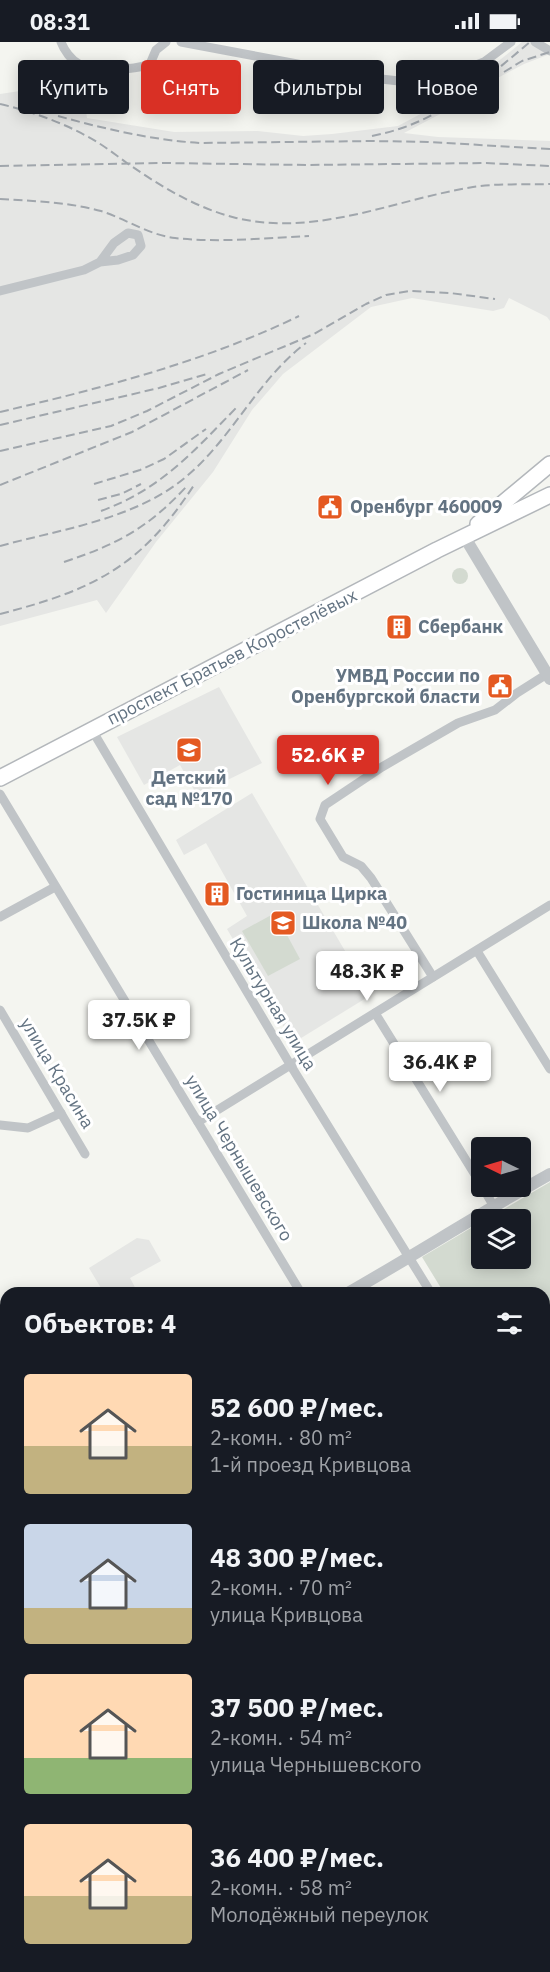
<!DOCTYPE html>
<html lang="ru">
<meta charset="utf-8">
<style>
body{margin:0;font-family:"IBM Plex Sans",sans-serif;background:#20242c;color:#f1f3f6;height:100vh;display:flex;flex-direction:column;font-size:22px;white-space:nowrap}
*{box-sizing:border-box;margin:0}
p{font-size:20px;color:#9ea1a6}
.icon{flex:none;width:33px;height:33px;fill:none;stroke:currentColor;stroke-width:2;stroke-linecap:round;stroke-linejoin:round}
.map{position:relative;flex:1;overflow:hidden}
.side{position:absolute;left:0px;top:1245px;width:550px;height:686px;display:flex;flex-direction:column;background:#171b24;border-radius:18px 18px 0 0;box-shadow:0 3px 15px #0003}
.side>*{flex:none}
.hud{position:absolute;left:18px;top:18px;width:514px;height:54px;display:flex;gap:12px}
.needle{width:39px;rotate:275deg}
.tools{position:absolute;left:471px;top:1095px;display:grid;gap:12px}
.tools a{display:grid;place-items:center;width:60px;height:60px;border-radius:6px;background:#171b24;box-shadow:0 3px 15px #0003;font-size:30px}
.price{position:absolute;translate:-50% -51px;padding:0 14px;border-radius:6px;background:#fff;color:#222;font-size:20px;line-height:39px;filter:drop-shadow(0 2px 3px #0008)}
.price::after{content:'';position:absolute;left:50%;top:36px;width:18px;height:14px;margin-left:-9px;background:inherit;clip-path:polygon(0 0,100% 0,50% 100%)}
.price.selected{background:#d93025;color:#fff}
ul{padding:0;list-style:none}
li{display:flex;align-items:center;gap:18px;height:150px;padding:0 24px}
li span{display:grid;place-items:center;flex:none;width:168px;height:120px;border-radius:6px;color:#555}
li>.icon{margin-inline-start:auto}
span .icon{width:72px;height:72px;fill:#fffc;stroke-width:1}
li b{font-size:26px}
h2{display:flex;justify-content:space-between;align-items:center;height:72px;padding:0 24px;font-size:26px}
.tag{padding:0 21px;border-radius:6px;background:#171b24;box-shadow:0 3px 15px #0003;font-size:21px;line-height:54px}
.tag.selected{background:#d93025;color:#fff}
.status{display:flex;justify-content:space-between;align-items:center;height:42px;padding:0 30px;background:#171b24;direction:ltr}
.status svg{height:16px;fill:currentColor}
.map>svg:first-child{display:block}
.built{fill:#e5e6e4}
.green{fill:#d3dad0}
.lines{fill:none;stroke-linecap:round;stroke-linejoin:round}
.primary-casing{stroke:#b3b7bb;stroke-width:18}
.minor{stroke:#c0c4c7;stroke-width:9}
.tertiary{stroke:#c0c4c7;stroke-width:12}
.primary{stroke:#fff;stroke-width:15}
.rail{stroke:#a0a6ac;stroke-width:2;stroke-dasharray:9 4.5;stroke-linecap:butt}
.labels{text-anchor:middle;stroke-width:6;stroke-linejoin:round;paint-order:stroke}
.poi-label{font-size:18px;font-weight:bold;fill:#637382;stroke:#fff;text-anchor:start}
.street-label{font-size:18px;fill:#637382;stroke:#fff}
</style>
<div class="status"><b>08:31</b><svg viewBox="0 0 49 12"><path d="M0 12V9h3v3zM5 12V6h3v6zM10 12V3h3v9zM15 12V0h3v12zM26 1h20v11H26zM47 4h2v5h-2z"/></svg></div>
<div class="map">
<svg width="550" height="1930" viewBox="0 0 550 1930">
<rect width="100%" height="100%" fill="#f4f5f0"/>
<g class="built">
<polygon points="522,0 540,0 550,12 524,22 488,41 463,60 404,91 438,95 550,99 550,279 547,275 509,256 504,266 493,269 412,256 371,265 283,332 252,368 213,430 156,500 106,571 97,558 0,584 0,52 73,41 97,44 102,53 85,61 87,76 174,90 258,89 303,94 332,92 398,84 458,52"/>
<polygon points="219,645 262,721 197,753 180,723 144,743 117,695"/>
<polygon points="252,751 371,953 293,1001 227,887 247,874 206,801 184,813 176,798"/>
<polygon points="137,1196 149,1198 161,1219 130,1236 138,1251 104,1251 89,1226"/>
</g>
<g class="green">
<circle cx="460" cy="534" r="8"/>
<polygon points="275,871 300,917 268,934 242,889"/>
<polygon points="550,1140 550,1425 544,1416 544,1251 444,1251 422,1215 481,1180 482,1216 520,1216 520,1178 487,1177"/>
</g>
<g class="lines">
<defs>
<g id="primary">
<polyline points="478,482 550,422"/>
<polyline points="0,736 437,508 550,453"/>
</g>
</defs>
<use href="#primary" class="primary-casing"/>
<g class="minor">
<path d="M61 0C64 8 71 18 79 22 94 31 134 28 150 22L156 8 166 0"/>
<polyline points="181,0 372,36 426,42 484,20 511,0"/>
<polyline points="535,0 550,9"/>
<polyline points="0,249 84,228 100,220 118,218 133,213 141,204 138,193 128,191 114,201 100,220"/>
<polyline points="92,688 291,1024 431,1251"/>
<polyline points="0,752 301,1251"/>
<polyline points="0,875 55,845"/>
<polyline points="477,909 550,1027"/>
<polyline points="433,935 371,836 361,824 343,815 320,777 325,763 382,725 458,681 495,668 517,651 547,632"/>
<polyline points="0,968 85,1112"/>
<polyline points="375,971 482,1144"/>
<polyline points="198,1080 550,863"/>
<polyline points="0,1083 28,1086 61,1071"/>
<polyline points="482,1144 493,1163"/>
<polyline points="0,1375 6,1384"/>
<polyline points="544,1440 550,1449"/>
<polyline points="544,1528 550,1524"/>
<polyline points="544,1667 550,1663"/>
<polyline points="544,1740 550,1748"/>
<polyline points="544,1799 550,1800"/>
<polyline points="544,1825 550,1809"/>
<polyline points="544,1922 550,1918"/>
<polyline points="331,1924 334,1930"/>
<polyline points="509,1930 510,1924"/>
<polyline points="533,1930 541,1924"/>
</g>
<g class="tertiary">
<polyline points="464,494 550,637"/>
<path d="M348 1251C416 1212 482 1170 550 1132"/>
<polyline points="0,1460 6,1457"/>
<polyline points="0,1589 6,1599"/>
<polyline points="205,1924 208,1930"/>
</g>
<use href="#primary" class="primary"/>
<g class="rail">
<polyline points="504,30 522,19 550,10"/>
<path d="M0 62C34 70 67 82 97 100 107 106 117 114 127 121 160 144 196 166 236 176 318 195 393 158 473 145 498 141 525 143 550 142"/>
<path d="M58 74C105 87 152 98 200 101L372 99 428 100 550 107"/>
<path d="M372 94C381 92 390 90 399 87 449 71 490 33 530 0"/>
<polyline points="0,124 163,121 307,123 486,121 550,124"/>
<path d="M0 157C34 159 68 160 101 169 126 177 149 193 175 196 218 201 265 196 309 194"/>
<path d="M0 370C102 346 204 320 299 274"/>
<polyline points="0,383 159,346 207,332"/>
<polyline points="0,409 111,384 147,369 219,332 314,292 366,262 386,253 410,249 450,251 495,257"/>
<polyline points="94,442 140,428 164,417 206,387"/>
<polyline points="0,443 132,390 248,328"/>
<polyline points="98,458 121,452 141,442"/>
<path d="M101 469C161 447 193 410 236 366"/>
<path d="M0 504C62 487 137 477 187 434 233 395 258 337 306 301"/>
<path d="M64 520C118 502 148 486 187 444"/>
<path d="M0 572C93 548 141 525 194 443"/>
</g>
</g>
<defs>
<symbol id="civic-square" viewBox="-11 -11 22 22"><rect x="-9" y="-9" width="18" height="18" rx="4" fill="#e45921" stroke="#fff"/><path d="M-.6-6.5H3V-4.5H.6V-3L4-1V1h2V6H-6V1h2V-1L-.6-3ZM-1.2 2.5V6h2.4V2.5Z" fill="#fff"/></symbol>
<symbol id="building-square" viewBox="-11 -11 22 22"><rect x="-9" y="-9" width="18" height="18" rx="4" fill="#e45921" stroke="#fff"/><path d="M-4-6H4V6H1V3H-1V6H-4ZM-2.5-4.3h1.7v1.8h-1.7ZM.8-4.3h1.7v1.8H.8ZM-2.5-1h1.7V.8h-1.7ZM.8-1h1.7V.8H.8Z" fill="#fff"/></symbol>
<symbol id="school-square" viewBox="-11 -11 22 22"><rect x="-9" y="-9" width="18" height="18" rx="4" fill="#e45921" stroke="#fff"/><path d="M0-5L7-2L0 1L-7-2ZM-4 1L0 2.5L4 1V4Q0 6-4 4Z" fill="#fff"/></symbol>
</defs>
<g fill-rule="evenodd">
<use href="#civic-square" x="315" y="450" width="30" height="30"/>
<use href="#building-square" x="384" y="570" width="30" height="30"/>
<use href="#civic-square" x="485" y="629" width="30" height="30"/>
<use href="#school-square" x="174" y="693" width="30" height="30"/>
<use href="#building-square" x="202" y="837" width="30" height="30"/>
<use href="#school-square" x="268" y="866" width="30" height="30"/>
</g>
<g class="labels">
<g class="poi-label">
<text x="350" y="471">Оренбург 460009</text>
<text x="418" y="591">Сбербанк</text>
<text x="480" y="640" text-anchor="end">УМВД России по<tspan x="480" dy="21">Оренбургской бласти</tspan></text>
<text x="189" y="742" text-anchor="middle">Детский<tspan x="189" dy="21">сад №170</tspan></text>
<text x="236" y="858">Гостиница Цирка</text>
<text x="302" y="887">Школа №40</text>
</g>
<g class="street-label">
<text transform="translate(232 615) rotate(-27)" y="6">проспект Братьев Коростелёвых</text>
<text transform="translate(273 962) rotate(59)" y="6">Культурная улица</text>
<text transform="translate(57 1031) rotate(59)" y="6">улица Красина</text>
<text transform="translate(239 1116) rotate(59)" y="6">улица Чернышевского</text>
</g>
</g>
</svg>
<div class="tools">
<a><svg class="needle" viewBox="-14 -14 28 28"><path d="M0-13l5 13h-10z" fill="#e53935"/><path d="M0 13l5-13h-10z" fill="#9ea1a6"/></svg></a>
<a><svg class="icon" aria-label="layers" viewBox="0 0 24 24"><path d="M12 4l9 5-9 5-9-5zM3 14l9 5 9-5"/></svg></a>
</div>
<b class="price selected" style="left:328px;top:744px">52.6K ₽</b>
<b class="price" style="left:367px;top:960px">48.3K ₽</b>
<b class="price" style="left:139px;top:1009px">37.5K ₽</b>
<b class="price" style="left:440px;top:1051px">36.4K ₽</b>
<div class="hud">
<a class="tag">Купить</a>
<a class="tag selected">Снять</a>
<a class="tag">Фильтры</a>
<a class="tag">Новое</a>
</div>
<section class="side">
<h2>Объектов: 4<svg class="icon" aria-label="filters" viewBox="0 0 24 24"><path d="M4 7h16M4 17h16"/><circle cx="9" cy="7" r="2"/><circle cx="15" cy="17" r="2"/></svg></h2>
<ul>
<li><span style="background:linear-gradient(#ffd9b3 60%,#c2b280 0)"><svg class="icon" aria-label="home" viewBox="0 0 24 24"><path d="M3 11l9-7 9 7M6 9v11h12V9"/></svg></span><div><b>52 600 ₽/мес.</b><p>2-комн. · 80 m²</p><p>1-й проезд Кривцова</p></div></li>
<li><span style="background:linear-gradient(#c9d6e8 70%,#c2b280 0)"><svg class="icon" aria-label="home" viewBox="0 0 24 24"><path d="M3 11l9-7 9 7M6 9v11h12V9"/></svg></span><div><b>48 300 ₽/мес.</b><p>2-комн. · 70 m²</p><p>улица Кривцова</p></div></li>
<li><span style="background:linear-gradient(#ffd9b3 70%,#8fb573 0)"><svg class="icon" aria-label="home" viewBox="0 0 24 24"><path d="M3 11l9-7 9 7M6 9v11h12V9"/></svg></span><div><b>37 500 ₽/мес.</b><p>2-комн. · 54 m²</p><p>улица Чернышевского</p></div></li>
<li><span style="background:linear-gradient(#ffd9b3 60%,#c2b280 0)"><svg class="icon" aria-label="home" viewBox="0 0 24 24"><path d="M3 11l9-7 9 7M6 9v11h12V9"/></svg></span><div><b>36 400 ₽/мес.</b><p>2-комн. · 58 m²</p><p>Молодёжный переулок</p></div></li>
</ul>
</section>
</div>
